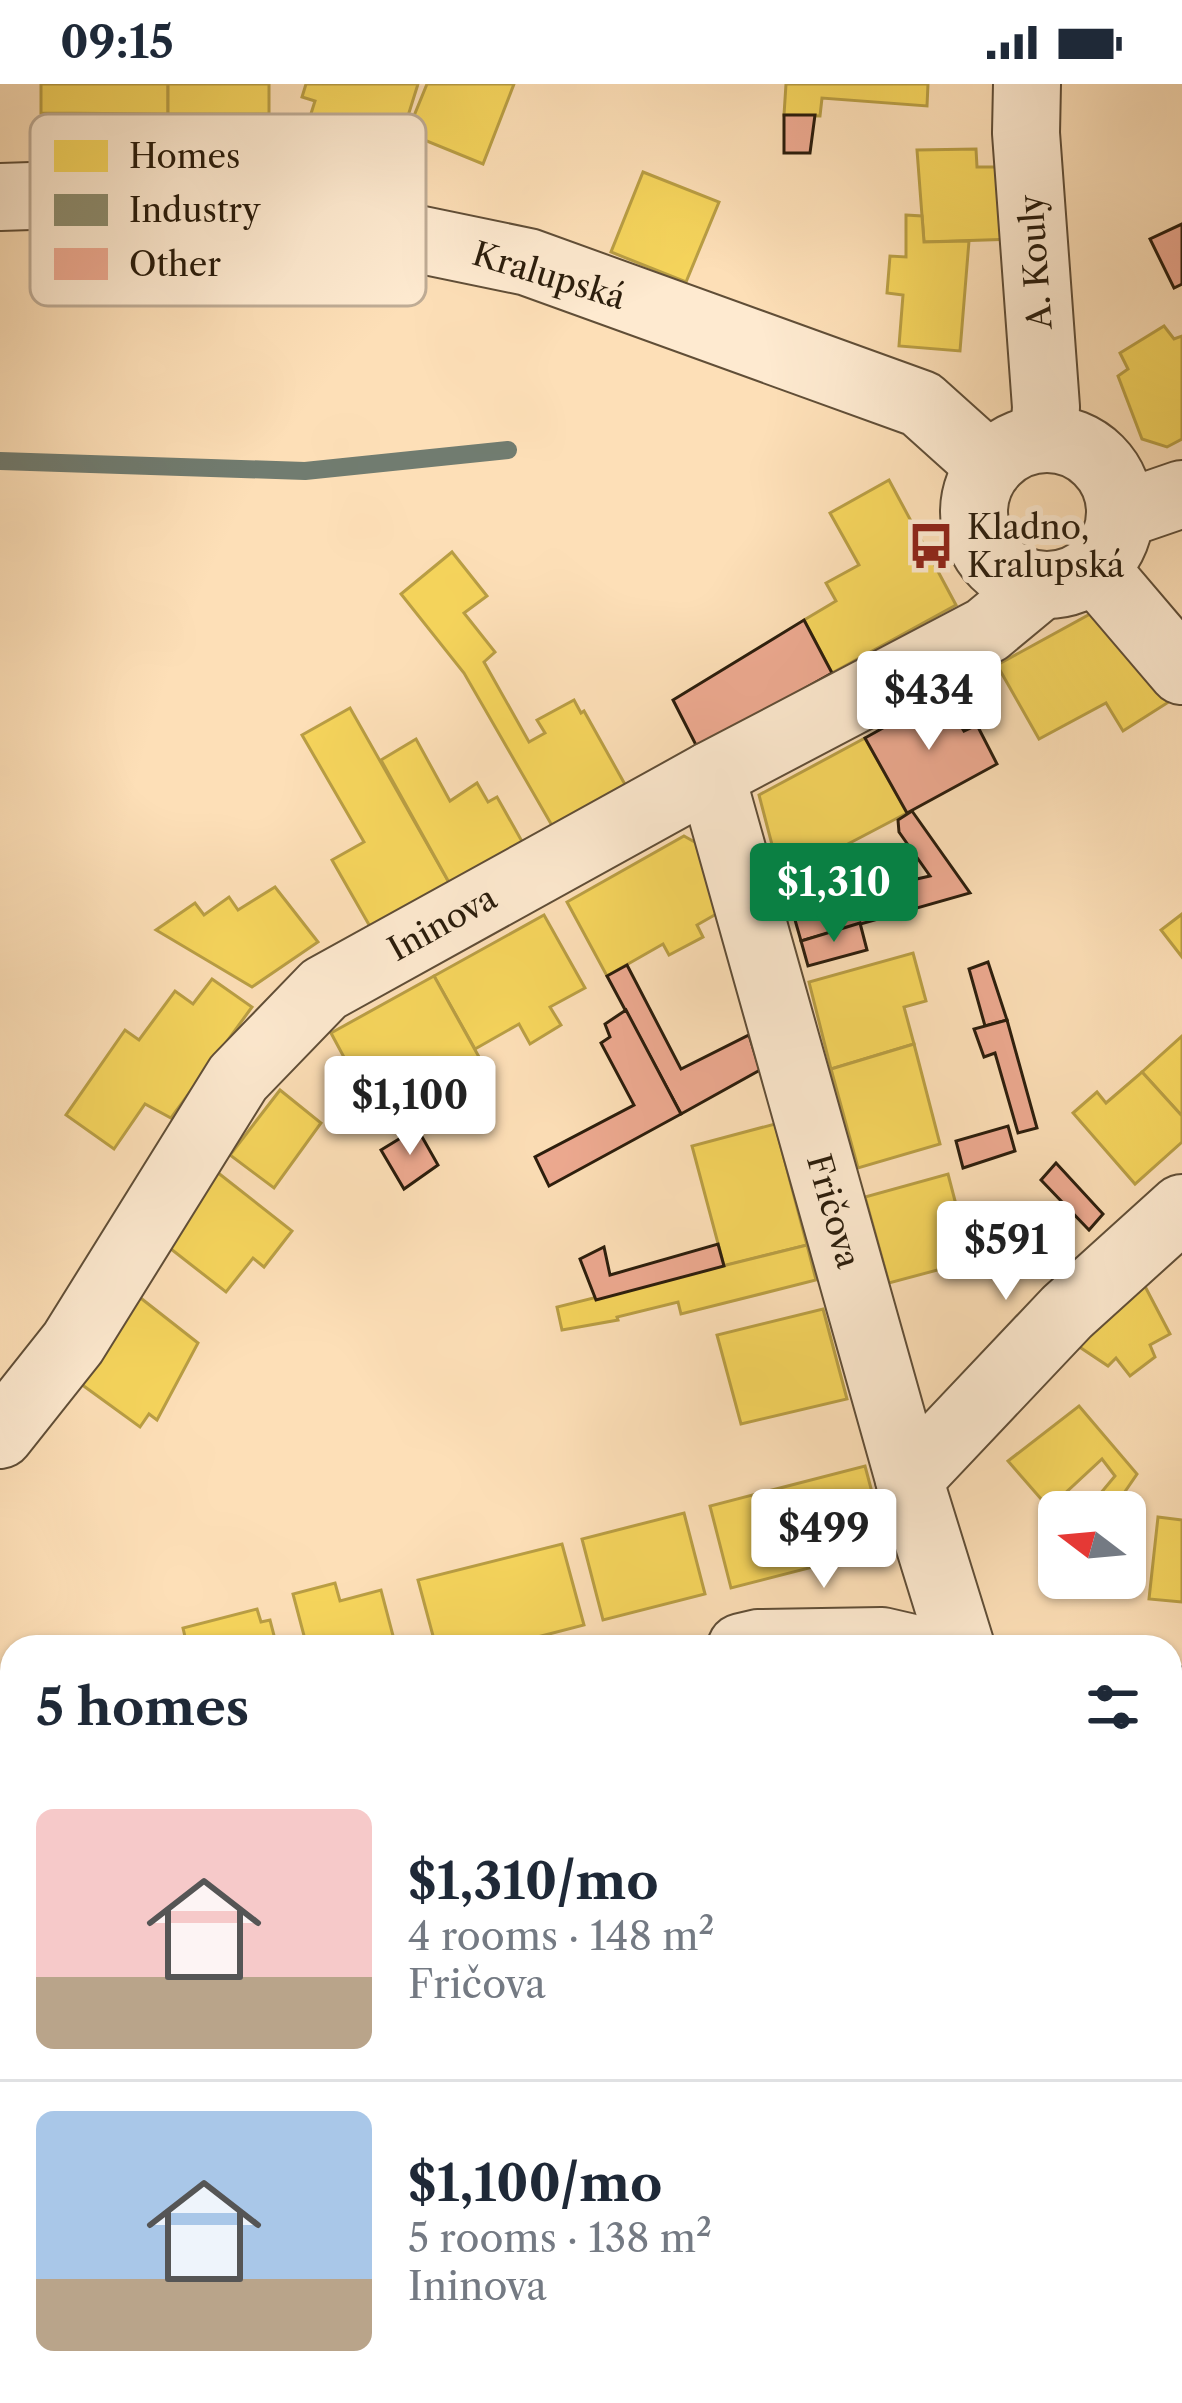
<!DOCTYPE html>
<meta charset="utf-8">
<style>
body{margin:0;font-family:"Libre Caslon Text",serif;background:#f2f2f3;color:#1f2937;height:100vh;display:flex;flex-direction:column;font-size:45px;white-space:nowrap}
*{box-sizing:border-box;margin:0}
p{font-size:39px;color:#747a83}
.icon{flex:none;width:66px;height:66px;fill:none;stroke:currentColor;stroke-width:2;stroke-linecap:round;stroke-linejoin:round}
.map{position:relative;flex:1;overflow:hidden}
.drawer{position:absolute;left:0px;top:1551px;width:1182px;height:768px;display:flex;flex-direction:column;background:#fff;border-radius:36px 36px 0 0;box-shadow:0 3px 9px #0004}
.drawer>*{flex:none}
.needle{width:78px;rotate:286deg}
.tools{position:absolute;left:1038px;top:1407px;display:grid;gap:24px}
.tools a{display:grid;place-items:center;width:108px;height:108px;border-radius:18px;background:#fff;box-shadow:0 3px 9px #0004;font-size:60px}
.price{position:absolute;translate:-50% -102px;padding:0 27px;border-radius:12px;background:#fff;color:#222;font-size:39px;line-height:78px;filter:drop-shadow(0 3px 6px #0008)}
.price::after{content:'';position:absolute;left:50%;top:72px;width:36px;height:27px;margin-left:-18px;background:inherit;clip-path:polygon(0 0,100% 0,50% 100%)}
.price.current{background:#0b8043;color:#fff}
ul{padding:0;list-style:none}
li{display:flex;align-items:center;gap:36px;height:300px;padding:0 36px}
li+li{border-top:3px solid #e0e1e3}
li span{display:grid;place-items:center;flex:none;width:336px;height:240px;border-radius:18px;color:#555}
li>.icon{margin-inline-start:auto}
span .icon{width:144px;height:144px;fill:#fffc;stroke-width:1}
li b{font-size:51px}
h2{display:flex;justify-content:space-between;align-items:center;height:144px;padding:0 36px;font-size:51px}
.status{display:flex;justify-content:space-between;align-items:center;height:84px;padding:0 60px;background:#fff;direction:ltr}
.status svg{height:33px;fill:currentColor}
.map>svg:first-child{display:block}
.green{fill:#bac392;stroke:#72704f;stroke-width:3}
.homes{fill:#f6d55c;stroke:#b99e44;stroke-width:3}
.industry{fill:#8c8c6e;stroke:#6f6b51;stroke-width:3}
.lines{fill:none;stroke-linecap:round;stroke-linejoin:round}
.stream{stroke:#717c70;stroke-width:18}
.building{fill:#eeaa91;stroke:#2b1d0c;stroke-width:3}
.lane-casing{stroke:#604e37;stroke-width:38}
.street-casing{stroke:#604e37;stroke-width:70}
.secondary-casing{stroke:#2b1d0c;stroke-width:70}
.lane{stroke:#feead0;stroke-width:33}
.street{stroke:#feead0;stroke-width:66}
.secondary{stroke:#feead0;stroke-width:66}
.labels{text-anchor:middle;stroke-width:12;stroke-linejoin:round;paint-order:stroke}
.street-label{font-size:33px;fill:#2b1d0c;stroke:#feead0}
.poi-label{font-size:33px;fill:#2b1d0c;stroke:#feead0;text-anchor:start}
.key{fill:#feead0;stroke:#bfac95;stroke-width:3}
.key-label{font-size:33px;fill:#2b1d0c}
</style>
<div class="status"><b>09:15</b><svg viewBox="0 0 49 12"><path d="M0 12V9h3v3zM5 12V6h3v6zM10 12V3h3v9zM15 12V0h3v12zM26 1h20v11H26zM47 4h2v5h-2z"/></svg></div>
<div class="map">
<svg width="1182" height="2319" viewBox="0 0 1182 2319">
<rect width="100%" height="100%" fill="#fddfb7"/>
<filter id="stains"><feTurbulence type="fractalNoise" baseFrequency=".00167" numOctaves="4"/><feColorMatrix values="0 0 0 0 .2 0 0 0 0 .09 0 0 0 0 .02 0 0 0 .5 -.17"/></filter>
<radialGradient id="worn" r=".72"><stop offset=".6" stop-color="#630" stop-opacity="0"/><stop offset="1" stop-color="#630" stop-opacity=".3"/></radialGradient>
<polygon class="green" points="250,2307 941,2307 960,2319 253,2319"/>
<g class="homes">
<polygon points="41,0 168,0 168,30 41,29"/>
<rect x="168" y="0" width="101" height="30"/>
<polygon points="306,0 418,0 392,83 302,58 315,17 302,13"/>
<polygon points="427,0 514,0 483,80 407,49"/>
<polygon points="786,0 928,0 927,22 822,14 820,32 784,31"/>
<polygon points="976,65 977,83 1008,83 1015,155 924,158 917,66"/>
<polygon points="643,88 719,118 686,198 611,168"/>
<polygon points="906,131 922,132 924,158 969,157 960,267 899,262 903,211 887,209 890,172 906,173"/>
<polygon points="1164,242 1174,255 1182,252 1182,355 1167,363 1142,355 1118,292 1128,285 1120,269"/>
<polygon points="889,396 956,521 832,589 804,536 836,517 826,499 859,481 830,429"/>
<polygon points="452,468 487,512 464,529 495,568 484,578 529,658 545,649 537,636 574,616 581,629 584,627 627,704 554,745 464,589 401,510"/>
<polygon points="1103,523 1175,614 1123,647 1106,619 1039,655 997,581"/>
<polygon points="350,624 451,802 372,846 332,776 364,758 302,651"/>
<polygon points="865,654 907,729 781,795 759,711"/>
<polygon points="416,655 450,717 477,699 488,718 497,713 524,761 451,802 381,676"/>
<polygon points="684,752 700,761 718,829 697,841 703,853 669,871 663,860 607,892 567,818"/>
<polygon points="275,803 318,858 252,903 156,846 195,819 204,831 229,813 238,826"/>
<polygon points="1182,830 1182,873 1161,846"/>
<polygon points="544,831 585,904 550,923 561,941 530,960 519,940 475,965 434,892"/>
<polygon points="913,869 926,917 904,923 914,960 831,985 809,898"/>
<polygon points="434,892 489,991 443,1017 430,991 397,1010 386,991 361,1005 331,949"/>
<polygon points="212,895 252,923 171,1034 145,1020 114,1065 66,1031 125,946 139,956 175,907 193,920"/>
<polygon points="1182,952 1182,1032 1142,988"/>
<polygon points="914,960 940,1060 858,1084 831,985"/>
<polygon points="1142,988 1182,1032 1182,1058 1135,1100 1073,1029 1097,1008 1106,1019"/>
<polygon points="280,1006 321,1039 274,1104 230,1071"/>
<polygon points="775,1040 807,1161 724,1182 692,1062"/>
<polygon points="217,1088 292,1147 264,1183 253,1174 226,1208 162,1158"/>
<polygon points="948,1090 960,1136 973,1133 980,1158 966,1161 971,1177 889,1199 865,1113"/>
<polygon points="807,1161 816,1196 681,1230 678,1218 617,1233 618,1236 562,1246 557,1223"/>
<polygon points="1138,1189 1170,1250 1150,1261 1155,1273 1130,1292 1116,1274 1108,1282 1069,1256"/>
<polygon points="133,1208 198,1259 157,1336 149,1330 140,1343 81,1300"/>
<polygon points="823,1225 847,1315 741,1340 717,1251"/>
<polygon points="1079,1322 1137,1390 1111,1428 1085,1428 1115,1392 1102,1375 1049,1424 1008,1377"/>
<polygon points="865,1382 887,1464 731,1504 710,1422"/>
<polygon points="684,1429 705,1510 603,1536 582,1455"/>
<polygon points="1158,1433 1182,1436 1182,1518 1149,1515"/>
<polygon points="562,1460 584,1541 499,1563 436,1563 418,1496"/>
<polygon points="335,1499 340,1517 381,1506 396,1563 307,1563 293,1510"/>
<polygon points="257,1525 261,1538 270,1536 277,1563 161,1563 186,1557 183,1544"/>
</g>
<polygon class="industry" points="69,2307 111,2307 109,2312 87,2319 73,2319"/>
<g class="lines">
<polyline class="stream" points="0,377 305,387 508,366"/>
</g>
<g class="building">
<polygon points="784,31 815,31 810,69 784,69"/>
<polygon points="1182,140 1182,200 1174,204 1150,155"/>
<polygon points="804,536 832,589 698,665 673,616"/>
<polygon points="942,611 964,647 977,641 997,680 907,729 865,654"/>
<polygon points="912,727 970,809 801,857 791,822 887,795 890,801 930,792 899,748 898,736"/>
<polygon points="860,839 867,866 808,882 801,857"/>
<polygon points="988,878 1007,936 985,942 969,885"/>
<polygon points="627,881 681,985 749,951 760,986 681,1030 607,892"/>
<polygon points="626,926 681,1030 549,1102 535,1073 634,1021 601,959 610,953 605,940"/>
<polygon points="1007,936 1037,1044 1018,1049 995,969 984,973 974,945"/>
<polygon points="1008,1042 1015,1067 963,1084 956,1057"/>
<polygon points="417,1044 438,1081 404,1105 381,1066"/>
<polygon points="1056,1079 1103,1130 1089,1146 1041,1096"/>
<polygon points="718,1160 724,1182 596,1216 580,1175 604,1163 610,1191"/>
</g>
<g class="lines">
<defs>
<polyline id="lane" points="0,1758 12,1747"/>
<g id="street">
<polyline points="1027,0 1026,49 1046,323 1044,355"/>
<polyline points="0,113 185,107 528,178 921,320 990,382"/>
<circle cx="1047" cy="428" r="73"/>
<polyline points="1121,431 1182,410"/>
<polyline points="1095,485 1182,587"/>
<polyline points="711,691 909,1395 961,1563"/>
<polyline points="0,1351 73,1259 238,994 324,905 711,691 987,546 1040,502"/>
<polyline points="909,1395 1067,1228 1182,1124"/>
<polyline points="741,1563 758,1559 882,1557 908,1563"/>
<polyline points="1170,1615 1182,1617"/>
<polyline points="1078,2307 1109,2319"/>
</g>
<g id="secondary">
<polyline points="0,1667 12,1709"/>
<polyline points="207,2307 211,2319"/>
</g>
</defs>
<use href="#lane" class="lane-casing"/>
<use href="#street" class="street-casing"/>
<use href="#secondary" class="secondary-casing"/>
<use href="#lane" class="lane"/>
<use href="#street" class="street"/>
<use href="#secondary" class="secondary"/>
</g>
<defs>
<symbol id="bus-bare" viewBox="-9 -9 18 18"><path d="M-5-6H5V4H4V6H2V4H-2V6H-4V4H-5ZM-3.5-4V0h7V-4ZM-3.5 1.2v1.5H-2V1.2ZM2 1.2v1.5H3.5V1.2Z" fill="#8f2418" stroke="#feead0" stroke-width="2.5" paint-order="stroke"/></symbol>
</defs>
<g fill-rule="evenodd">
<use href="#bus-bare" x="898" y="429" width="66" height="66"/>
</g>
<g class="labels">
<g class="street-label">
<text transform="translate(1035 178) rotate(-94)" y="12">A. Kouly</text>
<text transform="translate(549 191) rotate(17)" y="12">Kralupská</text>
<text transform="translate(442 839) rotate(-29)" y="12">Ininova</text>
<text transform="translate(834 1127) rotate(74)" y="12">Fričova</text>
</g>
<g class="poi-label">
<text x="967" y="455">Kladno,<tspan x="967" dy="38">Kralupská</tspan></text>
</g>
</g>
<rect x="30" y="30" width="396" height="192" rx="18" class="key"/>
<rect x="54" y="56" width="54" height="32" fill="#f6d55c"/>
<rect x="54" y="110" width="54" height="32" fill="#8c8c6e"/>
<rect x="54" y="164" width="54" height="32" fill="#eeaa91"/>
<g class="key-label">
<text x="129" y="84">Homes</text>
<text x="129" y="138">Industry</text>
<text x="129" y="192">Other</text>
</g>
<rect width="100%" height="100%" filter="url(#stains)"/>
<rect width="100%" height="100%" fill="url(#worn)"/>
</svg>
<div class="tools">
<a><svg class="needle" viewBox="-14 -14 28 28"><path d="M0-13l5 13h-10z" fill="#e53935"/><path d="M0 13l5-13h-10z" fill="#747a83"/></svg></a>
</div>
<b class="price" style="left:929px;top:669px">$434</b>
<b class="price current" style="left:834px;top:861px">$1,310</b>
<b class="price" style="left:410px;top:1074px">$1,100</b>
<b class="price" style="left:1006px;top:1219px">$591</b>
<b class="price" style="left:824px;top:1507px">$499</b>
<section class="drawer">
<h2>5 homes<svg class="icon" aria-label="filters" viewBox="0 0 24 24"><path d="M4 7h16M4 17h16"/><circle cx="9" cy="7" r="2"/><circle cx="15" cy="17" r="2"/></svg></h2>
<ul>
<li><span style="background:linear-gradient(#f6c9c9 70%,#b9a48a 0)"><svg class="icon" aria-label="home" viewBox="0 0 24 24"><path d="M3 11l9-7 9 7M6 9v11h12V9"/></svg></span><div><b>$1,310/mo</b><p>4 rooms · 148 m²</p><p>Fričova</p></div></li>
<li><span style="background:linear-gradient(#a9c7e8 70%,#b9a48a 0)"><svg class="icon" aria-label="home" viewBox="0 0 24 24"><path d="M3 11l9-7 9 7M6 9v11h12V9"/></svg></span><div><b>$1,100/mo</b><p>5 rooms · 138 m²</p><p>Ininova</p></div></li>
</ul>
</section>
</div>
